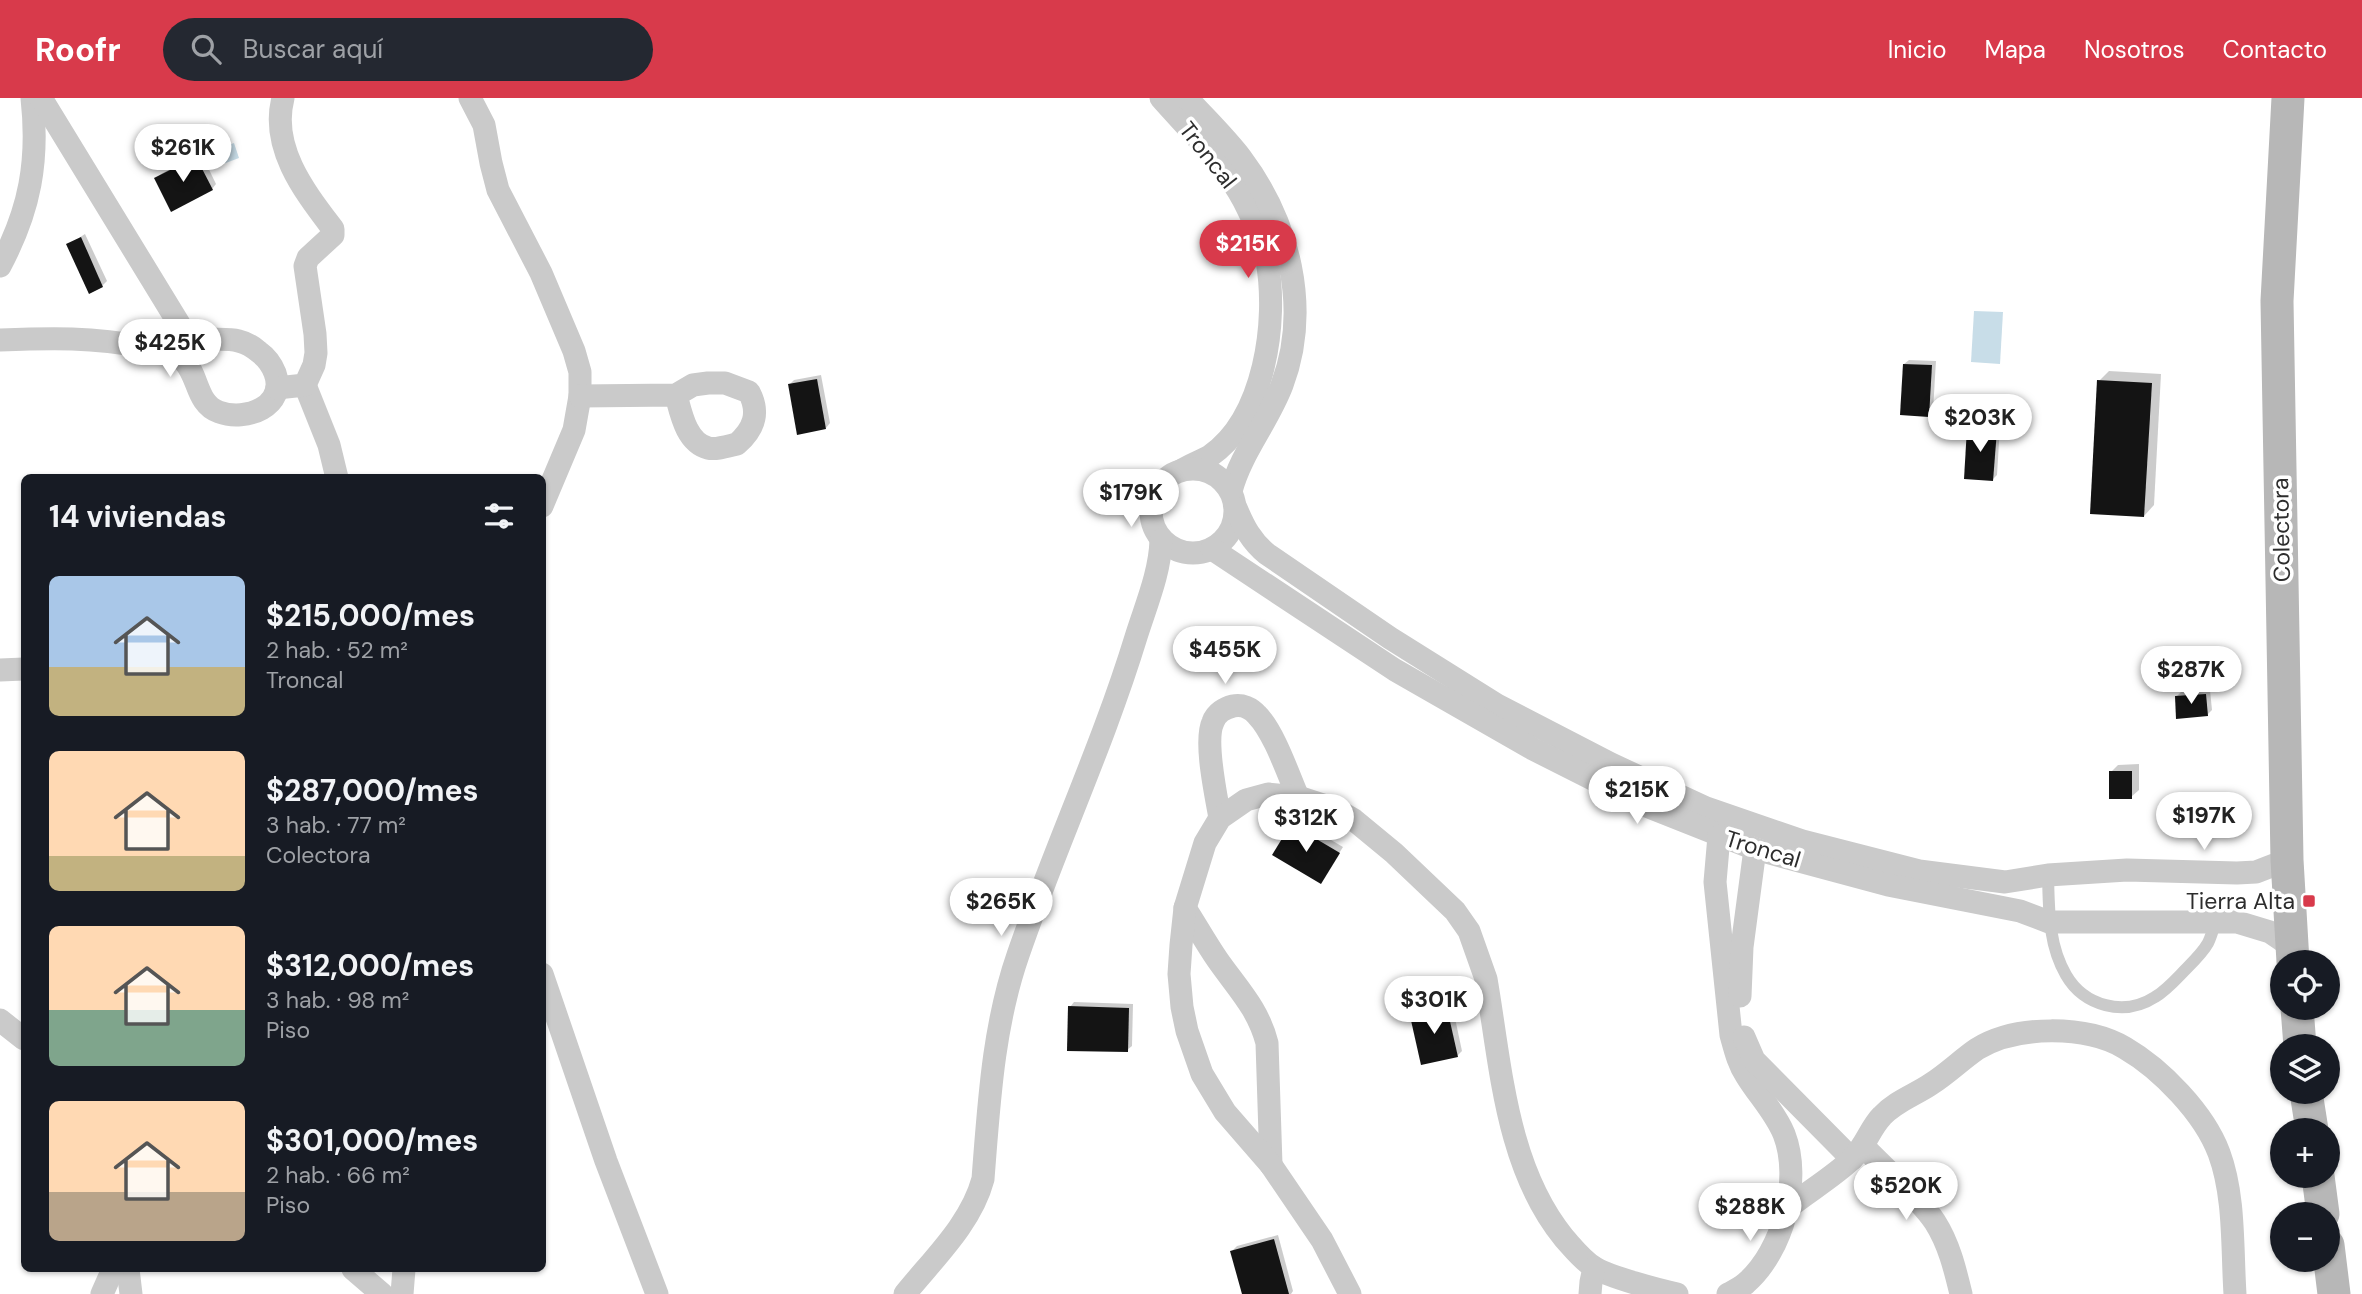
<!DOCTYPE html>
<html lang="es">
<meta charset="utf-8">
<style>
body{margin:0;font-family:"DM Sans",sans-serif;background:#242831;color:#f1f3f6;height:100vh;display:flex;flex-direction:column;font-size:26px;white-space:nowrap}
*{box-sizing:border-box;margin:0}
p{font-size:23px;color:#9ea1a6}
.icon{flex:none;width:38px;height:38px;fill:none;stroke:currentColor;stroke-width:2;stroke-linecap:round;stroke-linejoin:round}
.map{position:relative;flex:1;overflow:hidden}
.sheet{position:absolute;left:21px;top:376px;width:525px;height:798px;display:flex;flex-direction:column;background:#171b24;border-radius:10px;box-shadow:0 2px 5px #0004}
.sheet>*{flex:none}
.tools{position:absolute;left:2270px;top:852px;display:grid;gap:14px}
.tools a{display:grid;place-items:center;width:70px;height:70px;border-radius:50%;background:#171b24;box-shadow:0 2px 5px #0004;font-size:35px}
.price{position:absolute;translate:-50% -60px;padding:0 16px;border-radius:24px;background:#fff;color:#222;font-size:23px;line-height:46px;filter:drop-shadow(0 2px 4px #0008)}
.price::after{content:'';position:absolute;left:50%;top:42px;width:21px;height:16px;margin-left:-10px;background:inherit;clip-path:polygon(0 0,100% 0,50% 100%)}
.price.active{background:#d83a4b;color:#fff}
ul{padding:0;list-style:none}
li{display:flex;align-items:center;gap:21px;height:175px;padding:0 28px}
li span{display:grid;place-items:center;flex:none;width:196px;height:140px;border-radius:10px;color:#555}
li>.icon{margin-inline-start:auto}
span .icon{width:84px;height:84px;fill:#fffc;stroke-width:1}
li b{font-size:30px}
h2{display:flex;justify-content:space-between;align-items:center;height:84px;padding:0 28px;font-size:30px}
header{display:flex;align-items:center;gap:42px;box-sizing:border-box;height:98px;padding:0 35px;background:#d83a4b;color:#fff}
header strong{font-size:33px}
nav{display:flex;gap:38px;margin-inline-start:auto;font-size:24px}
.search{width:490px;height:63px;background:#242831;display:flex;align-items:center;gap:18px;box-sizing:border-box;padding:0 24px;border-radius:38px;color:#9ea1a6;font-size:26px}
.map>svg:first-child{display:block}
.water{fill:#c8dde8}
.shadow{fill:#0003}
.building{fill:#141414}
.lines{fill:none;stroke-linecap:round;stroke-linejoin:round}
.lane{stroke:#cacaca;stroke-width:12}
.street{stroke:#cacaca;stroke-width:23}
.secondary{stroke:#b7b7b7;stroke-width:33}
.poi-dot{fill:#d83a4b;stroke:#fff;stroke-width:2.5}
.labels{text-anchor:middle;stroke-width:7;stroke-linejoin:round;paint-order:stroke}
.street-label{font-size:23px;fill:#2d2d2d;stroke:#fff}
.poi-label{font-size:23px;fill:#2d2d2d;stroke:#fff;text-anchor:end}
</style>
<header>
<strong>Roofr</strong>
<div class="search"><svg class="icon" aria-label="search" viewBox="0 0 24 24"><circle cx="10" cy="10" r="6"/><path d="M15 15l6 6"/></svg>Buscar aquí</div>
<nav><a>Inicio</a><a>Mapa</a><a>Nosotros</a><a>Contacto</a></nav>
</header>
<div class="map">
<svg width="2362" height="1196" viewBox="0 0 2362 1196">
<rect width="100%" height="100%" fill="#fff"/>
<g class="water">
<polygon points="234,45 239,60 215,69 209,54"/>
<polygon points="1974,213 2003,214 2000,266 1971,264"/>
</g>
<g class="shadow">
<polygon points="201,55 216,86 212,91 156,80 161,76"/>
<polygon points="85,136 107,183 102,188 68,147"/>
<polygon points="1909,262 1936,263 1933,312 1928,317 1904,266"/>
<polygon points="2109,273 2161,276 2154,407 2144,418 2099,283"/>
<polygon points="821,277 830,325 826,330 789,287 794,282"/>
<polygon points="1974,326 2000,328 1997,377 1993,381 1969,330"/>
<polygon points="2210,592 2212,612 2207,617 2176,599 2181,594"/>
<polygon points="2139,666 2139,692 2131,699 2111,674 2118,667"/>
<polygon points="1297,722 1343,749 1321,784 1292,727"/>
<polygon points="1074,904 1133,906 1132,948 1127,952 1070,909"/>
<polygon points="1452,906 1462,953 1457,958 1412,919 1417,914"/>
<polygon points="1278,1137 1293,1193 1291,1196 1244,1196 1232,1153 1237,1148"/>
</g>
<g class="building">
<polygon points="196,59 213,92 171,114 154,80"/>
<polygon points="81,139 103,189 89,196 66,146"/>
<polygon points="1903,266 1932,267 1929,319 1900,317"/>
<polygon points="817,281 826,331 797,337 788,286"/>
<polygon points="2097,282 2152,285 2144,419 2090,416"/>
<polygon points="1967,330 1997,332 1993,383 1964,381"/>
<polygon points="2206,596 2208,618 2176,621 2175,598"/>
<rect x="2109" y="673" width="23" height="28"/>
<polygon points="1291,726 1340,755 1321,786 1272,757"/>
<polygon points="1068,908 1129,910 1128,954 1067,953"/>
<polygon points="1447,910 1458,959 1421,967 1410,918"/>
<polygon points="1274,1141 1289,1196 1242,1196 1230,1153"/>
</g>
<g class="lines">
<path class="lane" d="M2048 777C2049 811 2048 846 2066 877 2084 908 2124 919 2155 899 2167 892 2177 880 2187 870 2194 863 2203 854 2208 845 2211 839 2213 832 2215 825"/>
<g class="street">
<polyline points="470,0 484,27 491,65 498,92 541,175 574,253 580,274 580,298 574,332 542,408"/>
<path d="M1161 0C1190 33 1223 64 1244 103 1253 121 1264 143 1267 163 1278 223 1265 320 1210 358 1201 363 1191 367 1182 372"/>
<path d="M1187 0C1205 20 1225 39 1241 60 1289 124 1311 210 1282 287 1268 324 1241 355 1231 393"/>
<path d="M0 168C30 112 39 63 32 0"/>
<path d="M0 242C51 240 93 239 144 249 157 252 174 254 184 263 199 278 196 306 219 314 246 324 287 308 275 275 272 267 266 259 259 254 233 231 212 250 184 234L41 0"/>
<polyline points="305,287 329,347 337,380"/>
<path d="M277 290 305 287 314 267 316 255 315 236 305 168 308 160 333 137V131C305 94 270 50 283 0"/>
<path d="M580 298 676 297 693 287 708 285H725L749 294C760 315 754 331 737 346 728 348 716 352 708 350 686 344 681 315 676 297"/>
<circle cx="1193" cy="413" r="42"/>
<path d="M1236 410C1244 429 1251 443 1267 456L1390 540 1497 607 1611 666 1706 710 1802 743 1919 773 2005 784 2048 777 2127 772 2237 775 2256 774 2287 762"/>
<polyline points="1212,451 1395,572 1533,651 1644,707 1755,751 1888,787 2020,813 2049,824 2237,824 2270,834 2292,849"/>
<polyline points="0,572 24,571"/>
<path d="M1220 720C1216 697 1204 643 1213 624 1216 615 1225 610 1233 608 1242 606 1251 610 1257 617 1274 634 1288 676 1298 699"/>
<path d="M1719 738 1715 784 1731 937C1735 951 1738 965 1746 977 1758 997 1775 1014 1784 1036 1802 1082 1783 1153 1746 1185 1741 1190 1734 1193 1728 1196"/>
<path d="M1185 810C1196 827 1206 845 1217 861 1237 890 1258 910 1267 945L1271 1067"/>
<polyline points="542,876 606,1063 657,1196"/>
<polyline points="1740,898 1742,849 1755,751"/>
<polyline points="0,922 24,941"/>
<polyline points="1744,939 1754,962 1852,1061"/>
<path d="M1863 1048C1884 1070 1920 1101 1935 1124 1949 1146 1955 1171 1961 1196"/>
<path d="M1789 1109C1809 1093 1833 1079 1852 1061 1865 1049 1870 1030 1882 1018 1896 1003 1915 997 1931 986 1947 976 1961 962 1977 951 2016 927 2086 927 2125 950 2161 971 2204 1015 2219 1055 2235 1098 2232 1150 2235 1196"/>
<polyline points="128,1171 131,1196"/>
<polyline points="353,1171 382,1196"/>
<polyline points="102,1196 113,1171"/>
<polyline points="402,1196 404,1171"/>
<path d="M905 1196C933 1161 971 1126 983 1081 989 1005 993 929 1018 857 1055 749 1103 647 1136 539 1146 507 1160 475 1161 442"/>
<path d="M1350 1196 1322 1142 1271 1067 1225 1014 1202 976 1187 933 1182 909 1179 876 1181 847 1185 810 1205 745 1220 720 1246 702 1268 696 1298 699 1335 711 1354 722 1394 755 1455 813 1469 833 1486 881C1501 968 1506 1069 1564 1140 1573 1150 1583 1163 1595 1170 1610 1179 1658 1192 1677 1196"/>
<polyline points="1590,1196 1591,1184 1594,1170"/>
</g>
<g class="secondary">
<polyline points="2288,0 2277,203 2287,762 2293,864"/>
<polyline points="2297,910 2300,948"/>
<polyline points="2306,994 2312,1032"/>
<polyline points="2318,1078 2323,1116"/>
<polyline points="2328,1147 2334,1196"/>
</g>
</g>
<rect class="poi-dot" x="2302" y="796" width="14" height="14" rx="3.5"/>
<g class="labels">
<g class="street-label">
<text transform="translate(1208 57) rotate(52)" y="8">Troncal</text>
<text transform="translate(2281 432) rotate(-91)" y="8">Colectora</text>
<text transform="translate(1763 751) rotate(17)" y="8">Troncal</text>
</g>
<g class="poi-label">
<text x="2295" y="811">Tierra Alta</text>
</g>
</g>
</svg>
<div class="tools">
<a><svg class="icon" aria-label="locate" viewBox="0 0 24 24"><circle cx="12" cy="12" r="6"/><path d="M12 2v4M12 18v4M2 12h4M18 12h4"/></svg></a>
<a><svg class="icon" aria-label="layers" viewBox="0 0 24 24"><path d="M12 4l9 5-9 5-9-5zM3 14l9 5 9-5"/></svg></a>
<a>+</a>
<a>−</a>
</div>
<b class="price" style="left:183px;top:86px">$261K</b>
<b class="price active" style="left:1248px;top:182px">$215K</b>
<b class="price" style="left:170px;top:281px">$425K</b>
<b class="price" style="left:1980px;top:356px">$203K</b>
<b class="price" style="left:1131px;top:431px">$179K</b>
<b class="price" style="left:1225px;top:588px">$455K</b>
<b class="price" style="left:2191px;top:608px">$287K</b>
<b class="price" style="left:1637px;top:728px">$215K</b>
<b class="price" style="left:2204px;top:754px">$197K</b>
<b class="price" style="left:1306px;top:756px">$312K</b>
<b class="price" style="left:1001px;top:840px">$265K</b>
<b class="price" style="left:1434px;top:938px">$301K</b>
<b class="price" style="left:1906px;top:1124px">$520K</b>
<b class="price" style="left:1750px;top:1145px">$288K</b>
<section class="sheet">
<h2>14 viviendas<svg class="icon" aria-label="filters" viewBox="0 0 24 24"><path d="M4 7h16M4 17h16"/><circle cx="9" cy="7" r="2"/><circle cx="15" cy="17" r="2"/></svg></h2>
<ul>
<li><span style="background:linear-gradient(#a9c7e8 65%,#c2b280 0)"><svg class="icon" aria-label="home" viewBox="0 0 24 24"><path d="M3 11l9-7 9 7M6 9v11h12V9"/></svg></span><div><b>$215,000/mes</b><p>2 hab. · 52 m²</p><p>Troncal</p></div></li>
<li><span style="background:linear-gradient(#ffd9b3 75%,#c2b280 0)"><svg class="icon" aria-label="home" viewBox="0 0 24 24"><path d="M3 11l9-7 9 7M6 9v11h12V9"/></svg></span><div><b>$287,000/mes</b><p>3 hab. · 77 m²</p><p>Colectora</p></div></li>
<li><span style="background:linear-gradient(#ffd9b3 60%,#7fa58c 0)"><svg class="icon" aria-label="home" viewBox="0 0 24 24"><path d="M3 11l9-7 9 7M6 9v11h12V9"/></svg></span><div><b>$312,000/mes</b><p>3 hab. · 98 m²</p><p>Piso</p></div></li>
<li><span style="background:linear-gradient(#ffd9b3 65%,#b9a48a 0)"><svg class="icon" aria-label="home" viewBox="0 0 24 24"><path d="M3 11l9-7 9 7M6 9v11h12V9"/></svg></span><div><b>$301,000/mes</b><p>2 hab. · 66 m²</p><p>Piso</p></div></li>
</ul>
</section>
</div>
